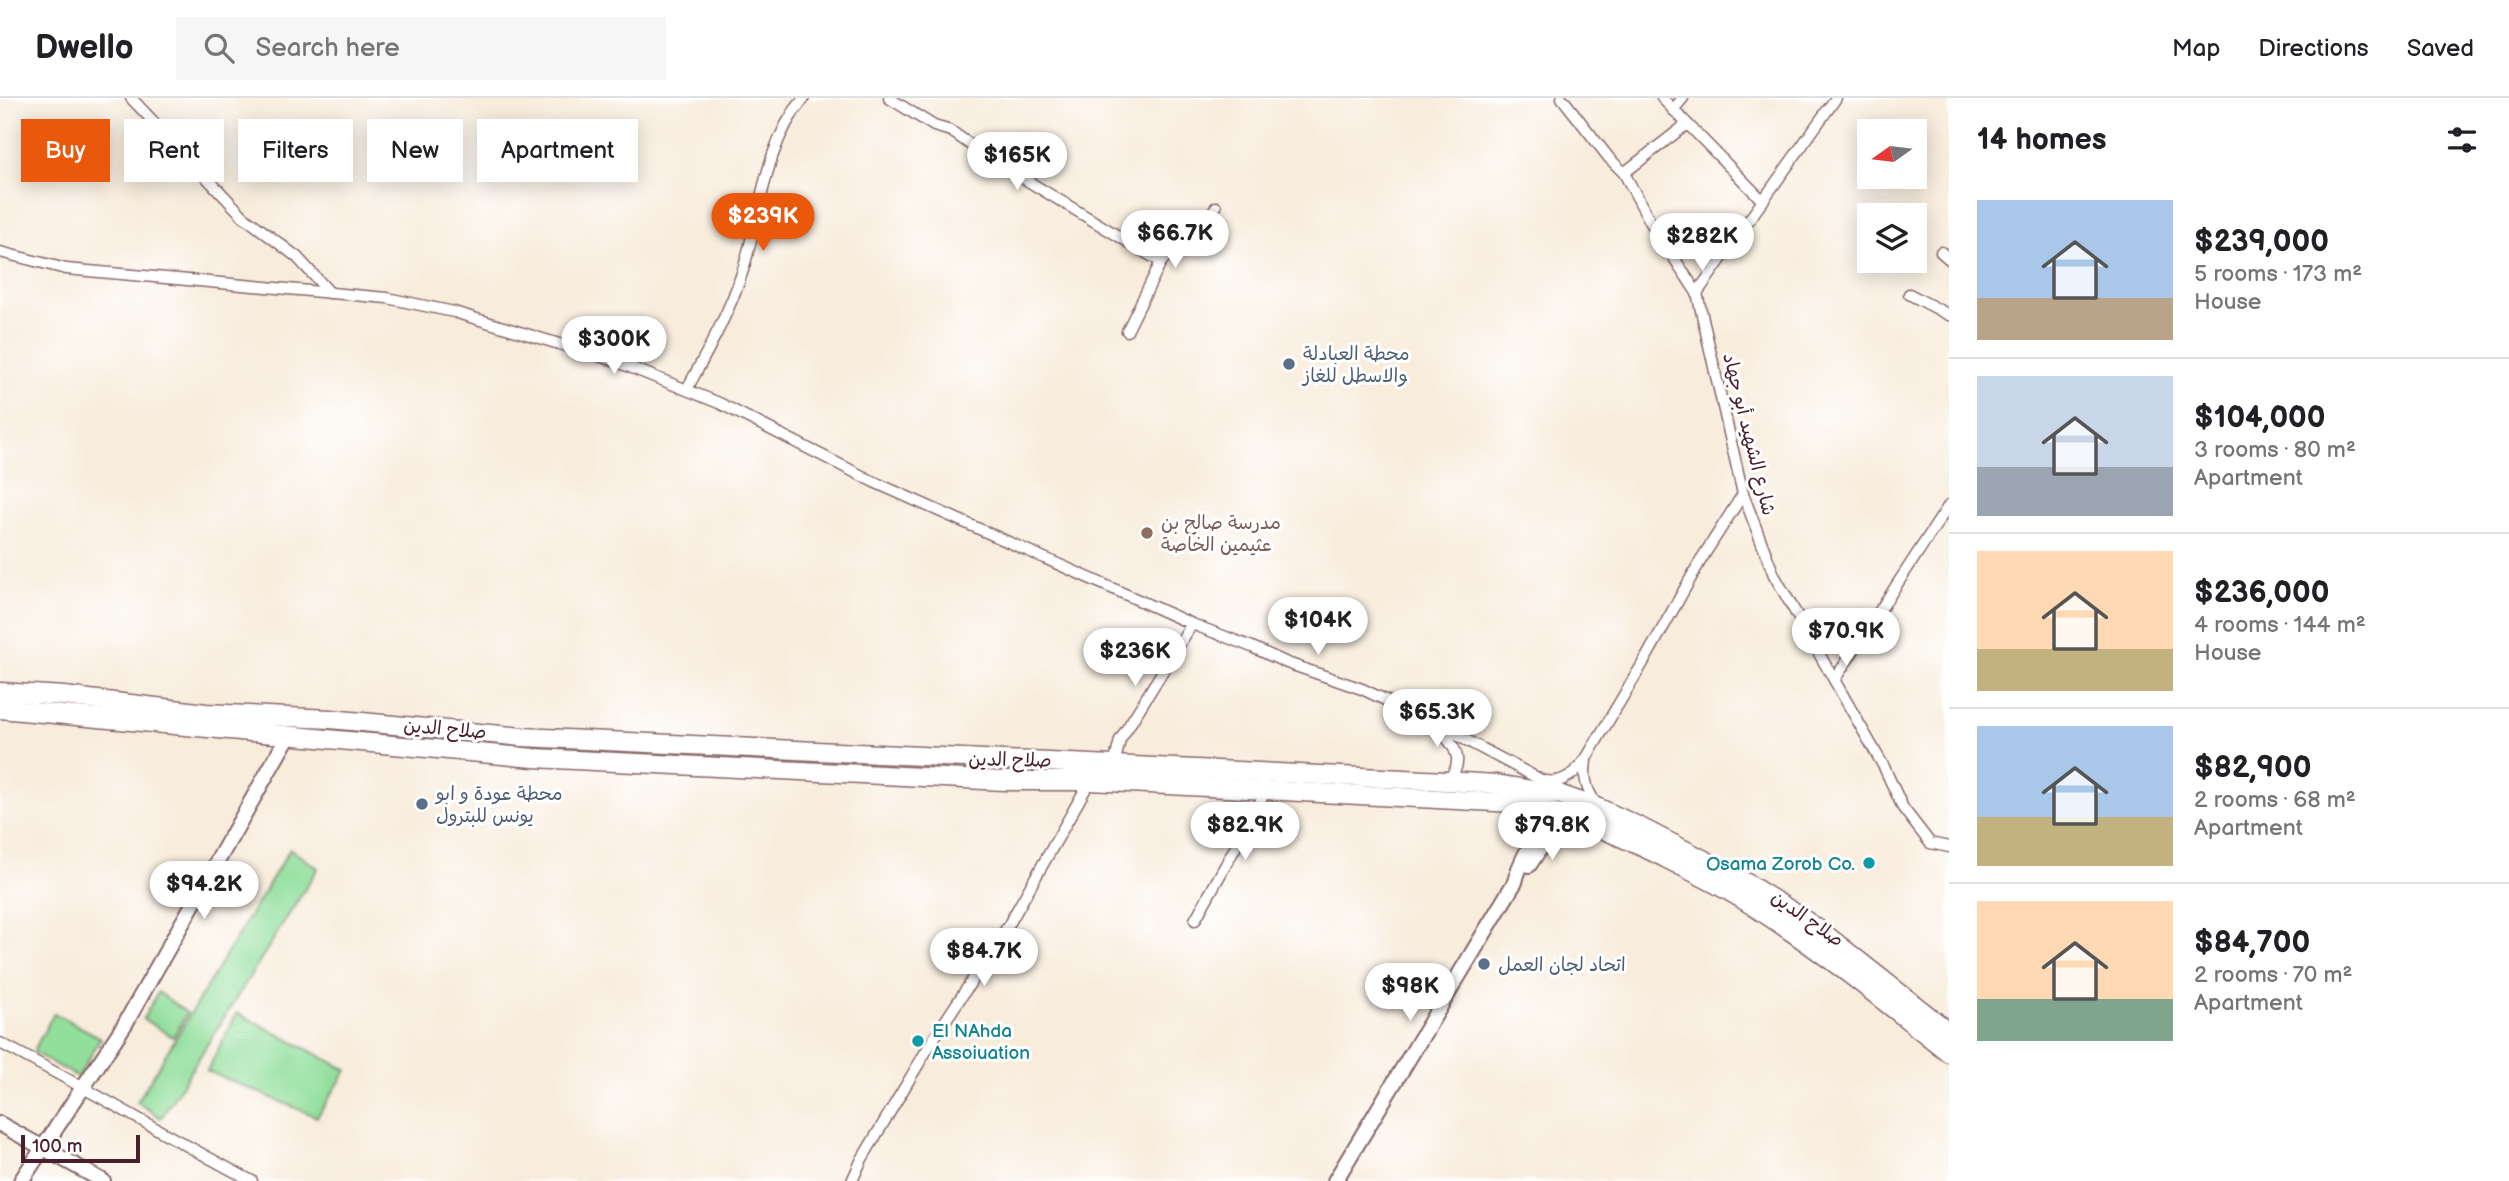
<!DOCTYPE html>
<meta charset="utf-8">
<style>
body{margin:0;font-family:"Balsamiq Sans","Playpen Sans Arabic",sans-serif;background:#f6f6f6;color:#202124;height:100vh;display:flex;flex-direction:column;font-size:26px;white-space:nowrap}
*{box-sizing:border-box;margin:0}
p{font-size:23px;color:#757577}
.icon{flex:none;width:38px;height:38px;fill:none;stroke:currentColor;stroke-width:2;stroke-linecap:round;stroke-linejoin:round}
.map{position:relative;flex:1;overflow:hidden}
.sheet{display:flex;flex-direction:column;background:#fff;width:560px}
.sheet>*{flex:none}
.hud{position:absolute;left:21px;top:21px;width:665px;height:63px;display:flex;gap:14px}
.needle{width:46px;rotate:256deg}
.controls{position:absolute;left:1857px;top:21px;display:grid;gap:14px}
.controls a{display:grid;place-items:center;width:70px;height:70px;border-radius:0px;background:#fff;box-shadow:0 4px 18px #0003;font-size:35px}
.scale{position:absolute;left:21px;bottom:18px;width:119px;box-sizing:border-box;padding-left:7px;border:4px solid #4a1f2b;border-top:0;font-size:19px;line-height:24px;white-space:nowrap;color:#4a1f2b;-webkit-text-stroke:5px #fff;paint-order:stroke}
.price{position:absolute;translate:-50% -60px;padding:0 16px;border-radius:24px;background:#fff;color:#222;font-size:23px;line-height:46px;filter:drop-shadow(0 2px 4px #0008)}
.price::after{content:'';position:absolute;left:50%;top:42px;width:21px;height:16px;margin-left:-10px;background:inherit;clip-path:polygon(0 0,100% 0,50% 100%)}
.price.current{background:#ea580c;color:#fff}
ul{padding:0;list-style:none}
li{display:flex;align-items:center;gap:21px;height:175px;padding:0 28px}
li+li{border-top:2px solid #e0e0e0}
li span{display:grid;place-items:center;flex:none;width:196px;height:140px;border-radius:0px;color:#555}
li>.icon{margin-inline-start:auto}
span .icon{width:84px;height:84px;fill:#fffc;stroke-width:1}
li b{font-size:30px}
h2{display:flex;justify-content:space-between;align-items:center;height:84px;padding:0 28px;font-size:30px}
.chip{padding:0 24px;border-radius:0px;background:#fff;box-shadow:0 4px 18px #0003;font-size:24px;line-height:63px}
.chip.current{background:#ea580c;color:#fff}
header{display:flex;align-items:center;gap:42px;box-sizing:border-box;height:98px;padding:0 35px;background:#fff;border-bottom:2px solid #e0e0e0}
header strong{font-size:33px}
nav{display:flex;gap:38px;margin-inline-start:auto;font-size:24px}
.search{width:490px;height:63px;background:#f6f6f6;display:flex;align-items:center;gap:18px;box-sizing:border-box;padding:0 24px;border-radius:0px;color:#757577;font-size:26px}
main{display:flex;flex:1;min-height:0}
.map>svg:first-child{display:block}
.green{fill:#92df9c;stroke:#6e7f64;stroke-width:2}
.lines{fill:none;stroke-linecap:round;stroke-linejoin:round}
.street-casing{stroke:#876769;stroke-width:13}
.secondary-casing{stroke:#876769;stroke-width:18}
.highway-casing{stroke:#876769;stroke-width:21}
.street{stroke:#fff;stroke-width:10}
.secondary{stroke:#fff;stroke-width:14}
.highway{stroke:#fff;stroke-width:18}
.service-dot{fill:#5c6f8a;stroke:#fff;stroke-width:2.5}
.education-dot{fill:#8d6e63;stroke:#fff;stroke-width:2.5}
.culture-dot{fill:#0f9aa8;stroke:#fff;stroke-width:2.5}
.labels{text-anchor:middle;stroke-width:6;stroke-linejoin:round;paint-order:stroke}
.service-label{font-size:19px;fill:#4e5e75;stroke:#fff;text-anchor:start}
.street-label{font-size:19px;fill:#4a1f2b;stroke:#fff}
.education-label{font-size:19px;fill:#785e54;stroke:#fff;text-anchor:start}
.culture-label{font-size:19px;fill:#0d838f;stroke:#fff;text-anchor:end}
</style>
<header>
<strong>Dwello</strong>
<div class="search"><svg class="icon" aria-label="search" viewBox="0 0 24 24"><circle cx="10" cy="10" r="6"/><path d="M15 15l6 6"/></svg>Search here</div>
<nav><a>Map</a><a>Directions</a><a>Saved</a></nav>
</header>
<main>
<div class="map">
<svg width="1949" height="1083" viewBox="0 0 1949 1083">
<rect width="100%" height="100%" fill="#fff"/>
<filter id="ink" filterUnits="userSpaceOnUse"><feTurbulence type="fractalNoise" baseFrequency=".0143" numOctaves="2"/><feDisplacementMap in="SourceGraphic" scale="14" xChannelSelector="R" yChannelSelector="G"/><feConvolveMatrix kernelMatrix="1 2 1 2 8 2 1 2 1" color-interpolation-filters="sRGB"/></filter>
<filter id="wash" filterUnits="userSpaceOnUse"><feTurbulence type="fractalNoise" baseFrequency=".00686" numOctaves="4" result="noise"/><feDisplacementMap in="SourceGraphic" scale="28" xChannelSelector="R" yChannelSelector="G"/><feGaussianBlur stdDeviation="1.57" result="paint"/><feColorMatrix in="noise" values="0 0 0 0 0 0 0 0 0 0 0 0 0 0 0 0 0 1.4 0 .05"/><feComposite in="paint" operator="in"/></filter>
<g filter="url(#wash)">
<rect width="100%" height="100%" fill="#f8ecdb"/>
<g class="green">
<polygon points="290,751 318,770 161,1020 137,1004"/>
<polygon points="158,894 187,915 173,939 143,921"/>
<polygon points="54,915 101,940 78,979 33,954"/>
<polygon points="237,915 347,972 317,1019 207,973"/>
</g>
</g>
<g filter="url(#ink)">
<g class="lines">
<defs>
<g id="street">
<polyline points="131,0 243,118 297,159 330,195"/>
<polyline points="889,0 934,28 951,33 985,57 1161,164"/>
<polyline points="1562,0 1609,60 1624,75 1651,125 1697,195 1743,396 1774,477 1884,669 1903,710 1930,745 1949,749"/>
<polyline points="1662,0 1763,103"/>
<polyline points="1673,12 1683,0"/>
<polyline points="1624,75 1687,26"/>
<polyline points="0,154 66,171 387,200 454,214 615,263 719,305 874,384 1192,526 1252,549 1287,565 1362,591 1430,623 1562,693"/>
<polyline points="1941,154 1949,161"/>
<polyline points="1697,195 1836,0"/>
<polyline points="1909,196 1949,217"/>
<polyline points="1127,233 1161,164 1182,142 1196,134 1216,109"/>
<path d="M687 291C707 254 729 215 742 175 761 117 763 48 804 0"/>
<polyline points="1835,581 1949,407"/>
<path d="M1438 631C1454 646 1467 664 1447 682"/>
<path d="M1586 663C1583 681 1587 693 1597 707"/>
<polyline points="1114,667 1120,642 1192,526"/>
<path d="M1547 683C1565 686 1577 673 1587 659L1646 560 1702 460 1743 396"/>
<polyline points="1195,822 1259,707 1265,692"/>
<path d="M0 945C85 989 167 1038 252 1083"/>
<polyline points="852,1083 862,1061 934,940 1008,828 1090,683"/>
</g>
<g id="secondary">
<path d="M1529 767C1543 746 1553 727 1580 723"/>
<polyline points="0,1026 103,1083"/>
<polyline points="21,1083 125,926 289,637"/>
<path d="M1335 1083 1515 784C1524 744 1548 747 1515 705"/>
</g>
<g id="highway">
<polyline points="0,594 64,598 206,615 330,621 523,639 1446,683 1496,686 1561,697 1599,710 1642,730 1732,776 1793,814 1821,833 1949,934"/>
<path d="M0 611 534 660 1005 683H1090L1515 705C1565 714 1609 733 1655 755 1691 773 1729 791 1762 814 1828 857 1888 906 1949 955"/>
</g>
</defs>
<use href="#street" class="street-casing"/>
<use href="#secondary" class="secondary-casing"/>
<use href="#highway" class="highway-casing"/>
<use href="#street" class="street"/>
<use href="#secondary" class="secondary"/>
<use href="#highway" class="highway"/>
</g>
</g>
<g class="service-dot">
<circle cx="1289" cy="266" r="7"/>
<circle cx="422" cy="706" r="7"/>
<circle cx="1484" cy="866" r="7"/>
</g>
<circle class="education-dot" cx="1147" cy="435" r="7"/>
<g class="culture-dot">
<circle cx="1869" cy="765" r="7"/>
<circle cx="918" cy="943" r="7"/>
</g>
<g class="labels">
<g class="service-label">
<text x="1303" y="262">محطة العبادلة<tspan x="1303" dy="22">والاسطل للغاز</tspan></text>
<text x="436" y="702">محطة عودة و ابو<tspan x="436" dy="22">يونس للبترول</tspan></text>
<text x="1498" y="873">اتحاد لجان العمل</text>
</g>
<g class="street-label">
<text transform="translate(1750 336) rotate(76)" y="7">شارع الشهيد أبو جهاد</text>
<text transform="translate(445 630) rotate(5)" y="7">صلاح الدين</text>
<text transform="translate(1010 661) rotate(1)" y="7">صلاح الدين</text>
<text transform="translate(1808 820) rotate(35)" y="7">صلاح الدين</text>
</g>
<g class="education-label">
<text x="1161" y="431">مدرسة صالح بن<tspan x="1161" dy="22">عثيمين الخاصة</tspan></text>
</g>
<g class="culture-label">
<text x="1855" y="772">Osama Zorob Co.</text>
<text x="932" y="939" text-anchor="start">El NAhda<tspan x="932" dy="22">Assoiuation</tspan></text>
</g>
</g>
</svg>
<div class="controls">
<a><svg class="needle" viewBox="-14 -14 28 28"><path d="M0-13l5 13h-10z" fill="#e53935"/><path d="M0 13l5-13h-10z" fill="#757577"/></svg></a>
<a><svg class="icon" aria-label="layers" viewBox="0 0 24 24"><path d="M12 4l9 5-9 5-9-5zM3 14l9 5 9-5"/></svg></a>
</div>
<div class="scale">100 m</div>
<b class="price" style="left:1017px;top:94px">$165K</b>
<b class="price current" style="left:763px;top:155px">$239K</b>
<b class="price" style="left:1175px;top:172px">$66.7K</b>
<b class="price" style="left:1702px;top:175px">$282K</b>
<b class="price" style="left:614px;top:278px">$300K</b>
<b class="price" style="left:1318px;top:559px">$104K</b>
<b class="price" style="left:1846px;top:570px">$70.9K</b>
<b class="price" style="left:1135px;top:590px">$236K</b>
<b class="price" style="left:1437px;top:651px">$65.3K</b>
<b class="price" style="left:1245px;top:764px">$82.9K</b>
<b class="price" style="left:1552px;top:764px">$79.8K</b>
<b class="price" style="left:204px;top:823px">$94.2K</b>
<b class="price" style="left:984px;top:890px">$84.7K</b>
<b class="price" style="left:1410px;top:925px">$98K</b>
<div class="hud">
<a class="chip current">Buy</a>
<a class="chip">Rent</a>
<a class="chip">Filters</a>
<a class="chip">New</a>
<a class="chip">Apartment</a>
</div>
</div>
<section class="sheet">
<h2>14 homes<svg class="icon" aria-label="filters" viewBox="0 0 24 24"><path d="M4 7h16M4 17h16"/><circle cx="9" cy="7" r="2"/><circle cx="15" cy="17" r="2"/></svg></h2>
<ul>
<li><span style="background:linear-gradient(#a9c7e8 70%,#b9a48a 0)"><svg class="icon" aria-label="home" viewBox="0 0 24 24"><path d="M3 11l9-7 9 7M6 9v11h12V9"/></svg></span><div><b>$239,000</b><p>5 rooms · 173 m²</p><p>House</p></div></li>
<li><span style="background:linear-gradient(#c9d6e8 65%,#9aa5b1 0)"><svg class="icon" aria-label="home" viewBox="0 0 24 24"><path d="M3 11l9-7 9 7M6 9v11h12V9"/></svg></span><div><b>$104,000</b><p>3 rooms · 80 m²</p><p>Apartment</p></div></li>
<li><span style="background:linear-gradient(#ffd9b3 70%,#c2b280 0)"><svg class="icon" aria-label="home" viewBox="0 0 24 24"><path d="M3 11l9-7 9 7M6 9v11h12V9"/></svg></span><div><b>$236,000</b><p>4 rooms · 144 m²</p><p>House</p></div></li>
<li><span style="background:linear-gradient(#a9c7e8 65%,#c2b280 0)"><svg class="icon" aria-label="home" viewBox="0 0 24 24"><path d="M3 11l9-7 9 7M6 9v11h12V9"/></svg></span><div><b>$82,900</b><p>2 rooms · 68 m²</p><p>Apartment</p></div></li>
<li><span style="background:linear-gradient(#ffd9b3 70%,#7fa58c 0)"><svg class="icon" aria-label="home" viewBox="0 0 24 24"><path d="M3 11l9-7 9 7M6 9v11h12V9"/></svg></span><div><b>$84,700</b><p>2 rooms · 70 m²</p><p>Apartment</p></div></li>
</ul>
</section>
</main>
